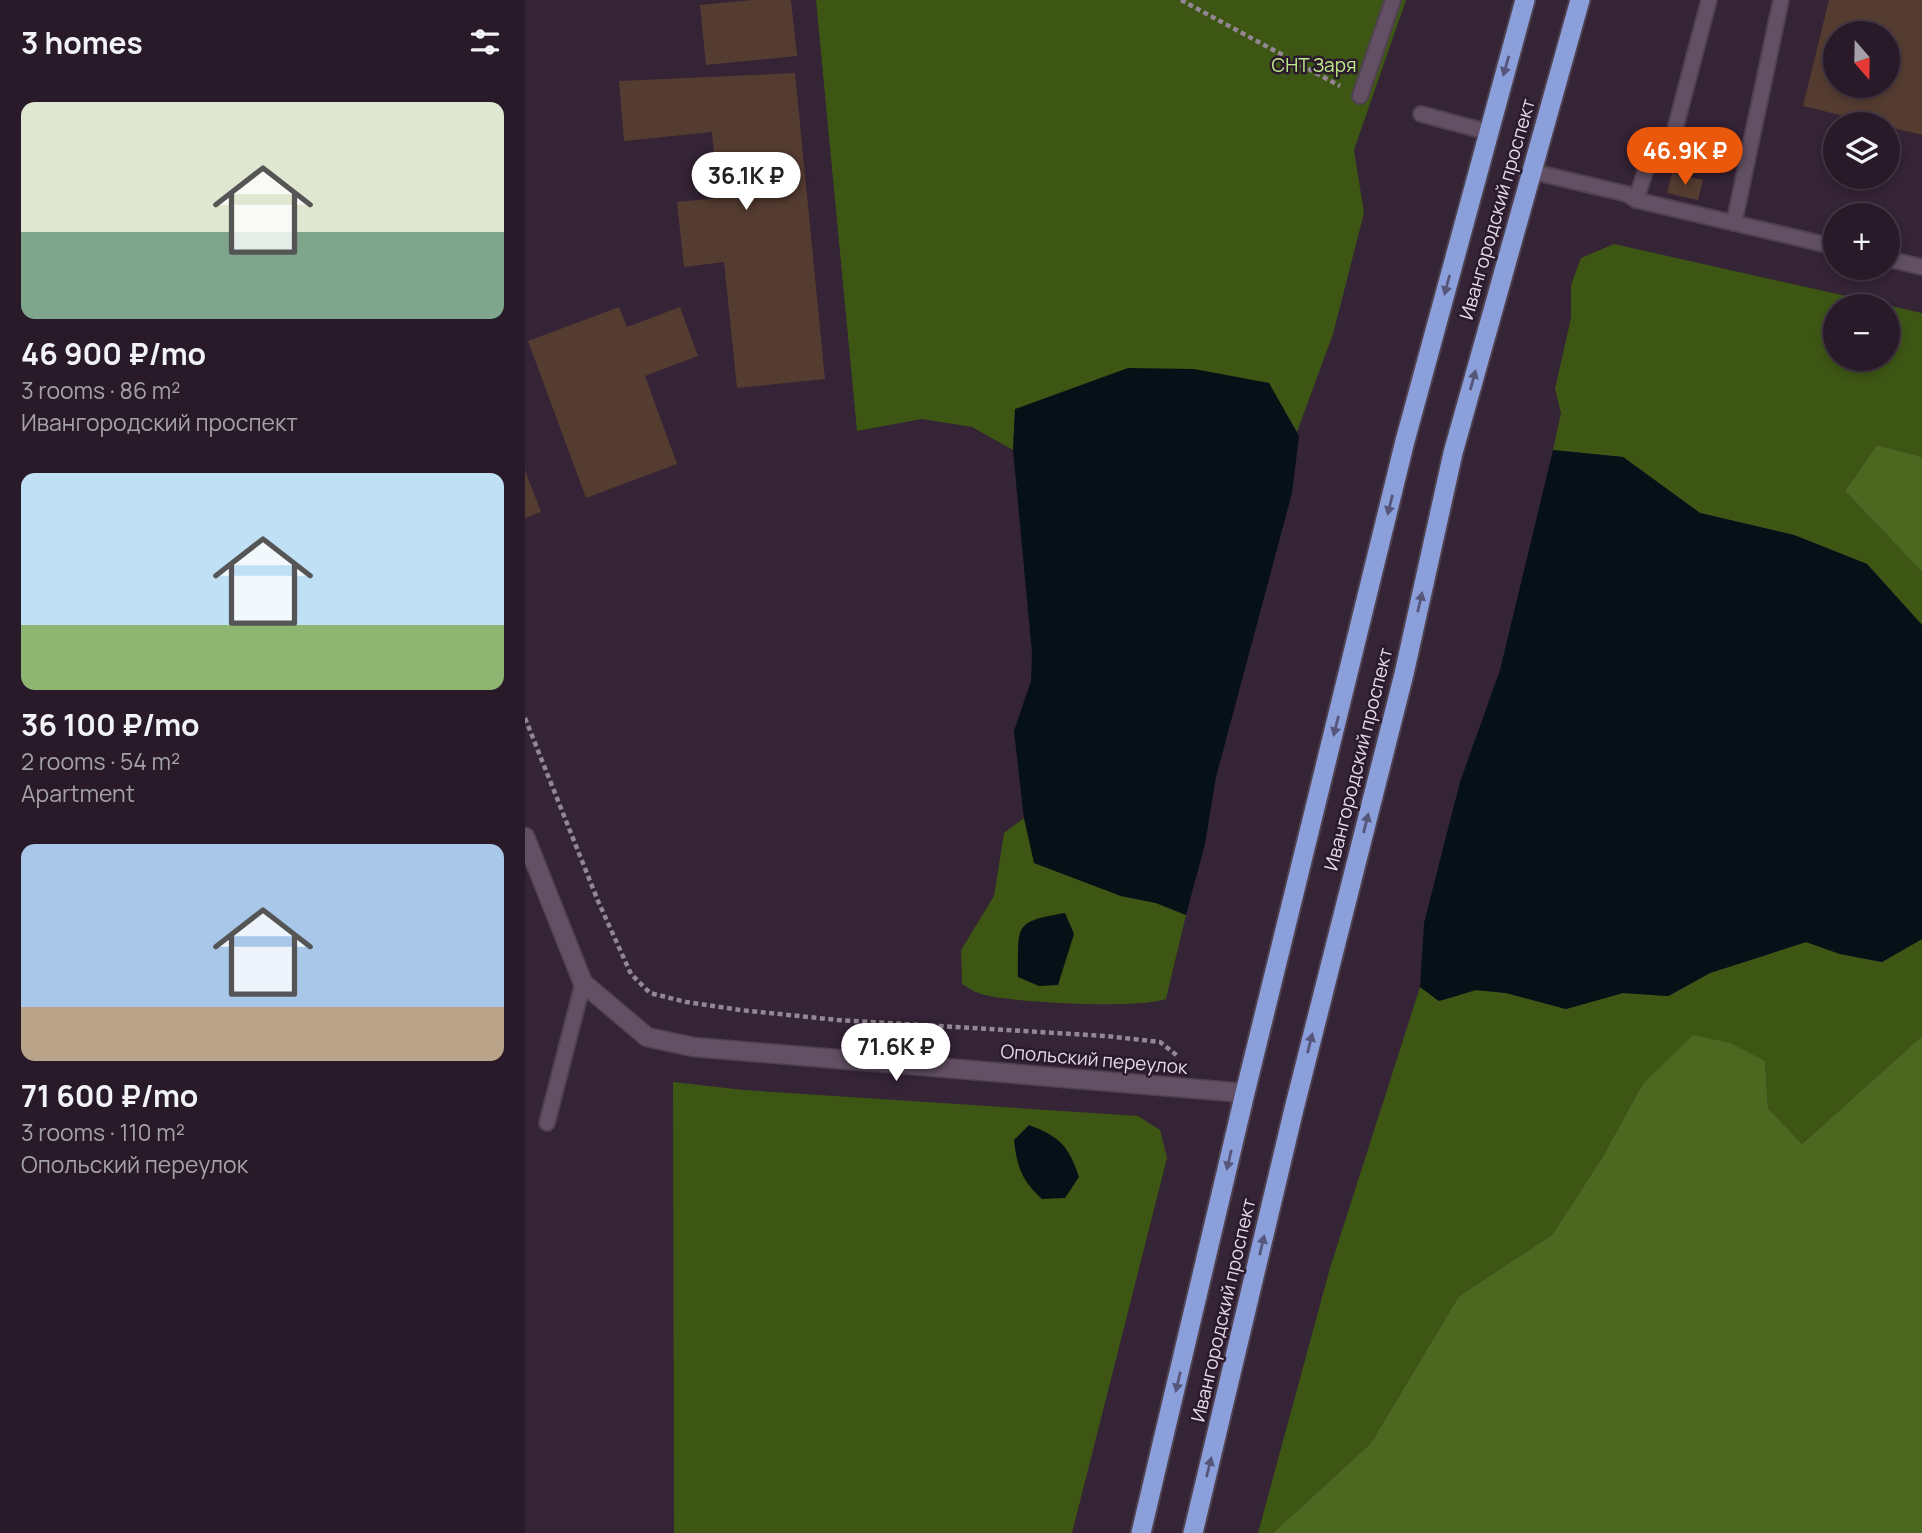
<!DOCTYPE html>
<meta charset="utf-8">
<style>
body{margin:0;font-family:Manrope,sans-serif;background:#302330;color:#f1f3f6;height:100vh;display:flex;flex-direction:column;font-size:26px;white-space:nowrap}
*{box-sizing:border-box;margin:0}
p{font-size:23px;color:#a5a1a8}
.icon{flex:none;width:38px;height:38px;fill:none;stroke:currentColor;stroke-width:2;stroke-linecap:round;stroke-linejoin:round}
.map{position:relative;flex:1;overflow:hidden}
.sheet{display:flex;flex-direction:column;background:#281a28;width:525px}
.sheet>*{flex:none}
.needle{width:46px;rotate:160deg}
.controls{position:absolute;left:1298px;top:21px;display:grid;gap:14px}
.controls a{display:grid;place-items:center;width:77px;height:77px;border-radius:50%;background:#281a28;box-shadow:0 4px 10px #0003,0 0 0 2px #443845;font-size:35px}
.price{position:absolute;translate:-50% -60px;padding:0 16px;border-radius:24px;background:#fff;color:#222;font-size:23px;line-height:46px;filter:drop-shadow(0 2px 4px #0008)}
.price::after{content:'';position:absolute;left:50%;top:42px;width:21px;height:16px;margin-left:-10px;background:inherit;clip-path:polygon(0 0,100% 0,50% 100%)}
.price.on{background:#ea580c;color:#fff}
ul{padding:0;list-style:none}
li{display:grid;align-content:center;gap:14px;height:371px;padding:0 21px}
li span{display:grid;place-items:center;height:217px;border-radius:14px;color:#555}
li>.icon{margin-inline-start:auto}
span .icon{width:126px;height:126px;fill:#fffc;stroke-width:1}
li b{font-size:30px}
h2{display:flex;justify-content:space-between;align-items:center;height:84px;padding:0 21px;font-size:30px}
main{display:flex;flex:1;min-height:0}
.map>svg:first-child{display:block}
.green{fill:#3d5614;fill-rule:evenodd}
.forest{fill:#4b6720}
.water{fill:#061117}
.building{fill:#553c31;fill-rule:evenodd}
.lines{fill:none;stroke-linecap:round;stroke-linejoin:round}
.service-casing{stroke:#504151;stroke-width:18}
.minor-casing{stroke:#504151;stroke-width:21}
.trunk-casing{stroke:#504151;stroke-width:23}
.path{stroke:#948695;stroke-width:4.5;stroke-dasharray:5 3.5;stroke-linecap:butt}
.service{stroke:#635064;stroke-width:14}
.minor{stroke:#635064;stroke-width:18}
.trunk{stroke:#8b9fdb;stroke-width:19}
.oneway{fill:#56567b}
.labels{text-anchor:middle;stroke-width:5;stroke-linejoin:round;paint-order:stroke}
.park-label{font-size:19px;fill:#beea88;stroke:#2b1a2c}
.street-label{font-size:19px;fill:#e4d9e5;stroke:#2b1a2c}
</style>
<main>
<section class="sheet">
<h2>3 homes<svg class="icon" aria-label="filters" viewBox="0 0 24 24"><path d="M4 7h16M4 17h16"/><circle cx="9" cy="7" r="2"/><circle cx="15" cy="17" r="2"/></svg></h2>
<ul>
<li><span style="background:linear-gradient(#dfe7d0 60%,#7fa58c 0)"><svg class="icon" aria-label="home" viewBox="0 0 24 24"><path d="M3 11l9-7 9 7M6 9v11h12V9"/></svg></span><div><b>46 900 ₽/mo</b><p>3 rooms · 86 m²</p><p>Ивангородский проспект</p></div></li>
<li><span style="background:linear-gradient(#bfe0f5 70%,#8fb573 0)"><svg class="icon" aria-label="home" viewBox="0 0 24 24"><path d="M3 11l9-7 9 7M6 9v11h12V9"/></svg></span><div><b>36 100 ₽/mo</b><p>2 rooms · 54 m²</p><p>Apartment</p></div></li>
<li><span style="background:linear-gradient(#a9c7e8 75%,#b9a48a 0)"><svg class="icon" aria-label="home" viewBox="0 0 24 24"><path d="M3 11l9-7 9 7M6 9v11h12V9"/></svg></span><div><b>71 600 ₽/mo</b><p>3 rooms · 110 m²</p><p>Опольский переулок</p></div></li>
</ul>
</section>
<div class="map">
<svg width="1397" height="1533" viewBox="0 0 1397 1533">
<rect width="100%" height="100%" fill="#352336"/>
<g class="green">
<polygon points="291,0 881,0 829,150 839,213 808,334 772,432 743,383 490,409 488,450 447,427 397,419 332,431"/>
<path d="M1089 244 1397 313V457L1352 445 1320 491 1397 572V625L1342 564 1269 535 1175 513 1098 457 1028 450 1036 413 1030 389 1046 318V285L1056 258ZM1311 306H1363V359H1311Z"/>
<path d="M499 818 510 863 596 896 631 903 661 915 641 999C614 1009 486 1003 456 994 449 992 443 987 437 984L436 950 469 896 479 833Z"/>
<polygon points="1397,939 1397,1036 1277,1144 1243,1108 1240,1061 1117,1085 1077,1158 1027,1235 934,1296 846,1443 748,1533 733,1533 805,1268 895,987 914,1001 951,990 981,993 1041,1009 1098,993 1144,996 1185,973 1281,942 1315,954 1357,962"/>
<polygon points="148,1082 219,1090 613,1116 635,1130 642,1158 547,1533 149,1533"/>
</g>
<g class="forest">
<polygon points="1352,445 1397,457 1397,572 1320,491"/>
<polygon points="1168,1035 1205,1043 1240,1061 1243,1108 1277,1144 1397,1036 1397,1533 748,1533 846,1443 934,1296 1027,1235 1077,1158 1117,1085"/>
</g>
<g class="water">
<polygon points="603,368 669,369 744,383 774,436 767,493 691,777 680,844 661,915 631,903 596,896 509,863 499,818 489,731 506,681 507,653 488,450 490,409"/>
<polygon points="1028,450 1098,457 1175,513 1269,535 1342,564 1397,625 1397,939 1357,962 1315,954 1281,942 1185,973 1143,996 1098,993 1041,1009 981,993 951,990 914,1001 895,987 899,923 935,782 975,670"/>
<path d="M540 913 549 934 533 985 514 986 493 977C494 925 487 922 540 913Z"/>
<path d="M504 1125C535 1137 543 1145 554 1177L540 1198 517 1199C497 1181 492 1167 489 1140Z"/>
</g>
<g class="building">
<polygon points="227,0 266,0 272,56 181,65 175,5"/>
<path d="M1304 0H1397V135L1278 106ZM1311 33H1363V86H1311Z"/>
<polygon points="270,73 300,379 212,388 199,262 159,267 152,202 193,198 187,132 99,141 94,81"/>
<polygon points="1147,173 1178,180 1173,200 1142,193"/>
<polygon points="94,307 102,327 155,307 173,356 120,376 152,464 61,498 3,341"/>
<polygon points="0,470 16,512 0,518"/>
</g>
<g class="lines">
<defs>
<g id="service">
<polyline points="835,96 868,0"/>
<polyline points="896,114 963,132"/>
<polyline points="1005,171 1102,194 1111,200 1311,247"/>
<polyline points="1111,200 1126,153 1148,137 1184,0"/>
<polyline points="1209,223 1256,0"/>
<polyline points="1363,259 1397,267"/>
<polyline points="22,1123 58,983"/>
</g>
<polyline id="minor" points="0,837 58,983 122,1037 168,1047 720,1093"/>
<g id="trunk">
<polyline points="616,1533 720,1093 880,441 1000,0"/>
<polyline points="668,1533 769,1109 879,674 928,453 1055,0"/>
</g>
</defs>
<use href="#service" class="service-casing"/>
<use href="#minor" class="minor-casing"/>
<use href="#trunk" class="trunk-casing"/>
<g class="path">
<polyline points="656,0 815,86"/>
<polyline points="0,718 73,901 106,974 125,993 161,1002 215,1010 313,1020 581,1036 635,1042 654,1057"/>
</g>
<use href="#service" class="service"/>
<use href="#minor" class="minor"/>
<use href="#trunk" class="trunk"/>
</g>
<defs><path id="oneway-solid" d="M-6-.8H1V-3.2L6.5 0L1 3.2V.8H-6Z" transform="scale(1.75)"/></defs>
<g class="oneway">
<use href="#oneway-solid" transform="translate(981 66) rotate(106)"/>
<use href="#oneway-solid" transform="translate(922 285) rotate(105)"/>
<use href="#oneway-solid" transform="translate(948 380) rotate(-75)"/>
<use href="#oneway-solid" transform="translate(865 505) rotate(104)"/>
<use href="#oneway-solid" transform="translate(895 602) rotate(-77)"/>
<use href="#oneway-solid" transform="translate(811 726) rotate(104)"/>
<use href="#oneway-solid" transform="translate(841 823) rotate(-76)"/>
<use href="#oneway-solid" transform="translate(785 1043) rotate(-76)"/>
<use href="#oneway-solid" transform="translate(704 1160) rotate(103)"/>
<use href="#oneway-solid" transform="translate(737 1245) rotate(-77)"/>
<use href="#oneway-solid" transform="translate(653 1382) rotate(103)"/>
<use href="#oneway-solid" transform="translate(684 1467) rotate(-76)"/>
</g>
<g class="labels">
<g class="park-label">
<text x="789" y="72">СНТ Заря</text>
</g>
<g class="street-label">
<text transform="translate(972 209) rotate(-74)" y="7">Ивангородский проспект</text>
<text transform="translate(833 759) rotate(-76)" y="7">Ивангородский проспект</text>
<text transform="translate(569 1059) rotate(5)" y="7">Опольский переулок</text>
<text transform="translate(698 1310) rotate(-77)" y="7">Ивангородский проспект</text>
</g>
</g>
</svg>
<div class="controls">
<a><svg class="needle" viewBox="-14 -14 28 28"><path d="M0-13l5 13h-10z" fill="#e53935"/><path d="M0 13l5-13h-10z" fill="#a5a1a8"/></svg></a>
<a><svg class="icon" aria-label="layers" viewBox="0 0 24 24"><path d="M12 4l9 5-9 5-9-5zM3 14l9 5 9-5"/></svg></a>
<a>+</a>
<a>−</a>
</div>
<b class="price on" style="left:1160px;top:187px">46.9K ₽</b>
<b class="price" style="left:221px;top:212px">36.1K ₽</b>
<b class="price" style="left:371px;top:1083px">71.6K ₽</b>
</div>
</main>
